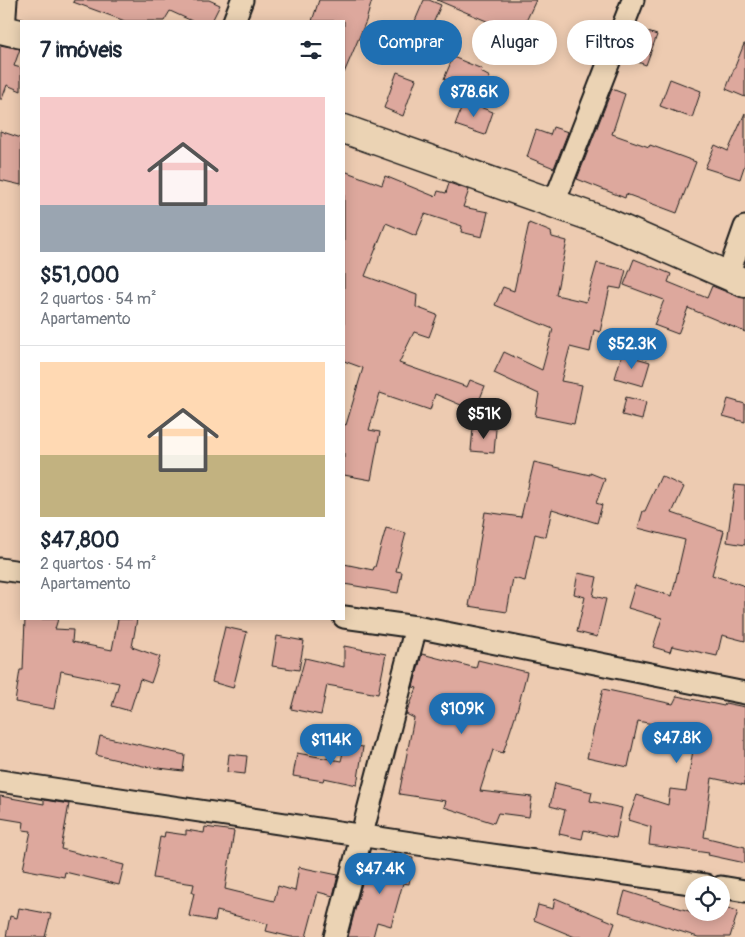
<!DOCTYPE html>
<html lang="pt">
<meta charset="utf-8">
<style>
body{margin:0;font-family:Pangolin,sans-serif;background:#f2f2f3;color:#1f2937;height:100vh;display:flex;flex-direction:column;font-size:19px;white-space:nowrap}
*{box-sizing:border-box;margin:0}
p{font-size:16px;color:#747a83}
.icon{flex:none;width:28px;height:28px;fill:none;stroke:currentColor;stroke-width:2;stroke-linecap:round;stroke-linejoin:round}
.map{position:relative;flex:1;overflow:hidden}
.drawer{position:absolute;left:20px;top:20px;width:325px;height:600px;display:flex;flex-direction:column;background:#fff;border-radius:0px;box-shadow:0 2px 12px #0003}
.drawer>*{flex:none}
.top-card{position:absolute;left:360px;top:20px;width:310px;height:45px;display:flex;gap:10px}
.tools{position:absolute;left:685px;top:876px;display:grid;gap:10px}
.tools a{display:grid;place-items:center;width:45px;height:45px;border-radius:50%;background:#fff;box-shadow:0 2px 12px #0003;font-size:25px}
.price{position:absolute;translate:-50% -42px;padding:0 11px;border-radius:18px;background:#1f6fb2;color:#fff;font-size:16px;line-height:32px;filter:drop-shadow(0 1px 2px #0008)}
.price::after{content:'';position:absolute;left:50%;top:30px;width:15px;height:11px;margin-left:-8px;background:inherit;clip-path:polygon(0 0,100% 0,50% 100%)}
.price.on{background:#222;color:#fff}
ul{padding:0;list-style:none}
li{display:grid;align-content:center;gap:10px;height:265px;padding:0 20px}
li+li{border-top:1px solid #e0e1e3}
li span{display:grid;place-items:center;height:155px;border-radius:0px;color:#555}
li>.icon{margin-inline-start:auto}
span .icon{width:90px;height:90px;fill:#fffc;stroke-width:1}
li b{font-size:21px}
h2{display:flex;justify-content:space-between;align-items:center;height:60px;padding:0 20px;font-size:21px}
.chip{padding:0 18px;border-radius:22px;background:#fff;box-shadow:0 2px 12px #0003;font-size:18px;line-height:45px}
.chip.on{background:#1f6fb2;color:#fff}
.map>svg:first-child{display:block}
.building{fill:#dda89d;stroke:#1c1c1c}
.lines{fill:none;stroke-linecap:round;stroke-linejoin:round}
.minor-casing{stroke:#1c1c1c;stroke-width:25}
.tertiary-casing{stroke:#1c1c1c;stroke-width:31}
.minor{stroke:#ebd3b4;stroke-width:21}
.tertiary{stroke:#ebd3b4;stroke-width:28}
</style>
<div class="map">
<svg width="745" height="937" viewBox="0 0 745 937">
<rect width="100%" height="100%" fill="#edcbb1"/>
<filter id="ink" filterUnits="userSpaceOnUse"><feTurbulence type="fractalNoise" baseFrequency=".02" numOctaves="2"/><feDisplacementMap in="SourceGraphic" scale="10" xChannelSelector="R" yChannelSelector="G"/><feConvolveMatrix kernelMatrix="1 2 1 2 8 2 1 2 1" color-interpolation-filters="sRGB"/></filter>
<g filter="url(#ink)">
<g class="building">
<polygon points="74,0 209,0 220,5 212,21 192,21 170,11 164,21 125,21 73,2"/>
<polygon points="319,0 372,0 366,21 344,73 344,21 312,21"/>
<polygon points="424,0 429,0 441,5 431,28 415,21"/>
<polygon points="437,0 536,0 521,32 498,21 496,25"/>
<polygon points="636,28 657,35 646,65 624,57"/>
<polygon points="744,44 745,44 745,97 726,89"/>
<polygon points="0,45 20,49 14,66 21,68 21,91 7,85 2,99 0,99"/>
<polygon points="453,57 482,69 481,72 490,77 481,94 444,79"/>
<polygon points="397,72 416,79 403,116 384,108"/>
<polygon points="670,79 701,91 692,118 660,106"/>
<polygon points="612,89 625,94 612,134 649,147 650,145 696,162 677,213 626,194 625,198 577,179"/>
<polygon points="464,101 493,112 485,135 455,125"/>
<polygon points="745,113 745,164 740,179 705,168 715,145 728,151"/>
<polygon points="553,127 568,132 554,168 527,157 536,130 550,135"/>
<polygon points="0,131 21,138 21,185 0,180"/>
<polygon points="344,171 382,185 385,176 436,197 438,191 446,193 449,183 469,190 463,207 488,212 482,237 461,232 462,226 425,214 416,236 386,223 365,276 417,295 416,307 437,315 429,337 414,332 399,363 467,387 470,380 485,386 475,411 435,394 430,410 380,393 369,430 380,432 371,480 344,475 344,424 346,425 363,368 344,361"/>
<polygon points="529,223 551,232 552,237 567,241 556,295 586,302 597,263 626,270 621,289 610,287 600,332 594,330 590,352 570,347 561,381 582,385 574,424 535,416 539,394 494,373 504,352 542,370 553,329 495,305 503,287 514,291"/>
<polygon points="634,259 671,274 668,282 707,298 712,286 739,297 745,298 745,332 688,308 678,334 654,325 664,300 624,285"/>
<polygon points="622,354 650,362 643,386 615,378"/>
<polygon points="626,397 646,402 642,420 622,415"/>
<polygon points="728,399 745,404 745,422 723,416"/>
<polygon points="473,427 496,429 494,453 471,451"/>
<polygon points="534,462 590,475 590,473 605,479 596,503 602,505 597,523 552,509 546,537 535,534 525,581 513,578 507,612 469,606 485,512 521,517"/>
<polygon points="661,476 684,487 672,513 724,531 712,575 745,586 745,641 722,635 717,656 672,646 670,652 653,647 662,618 628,608 635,585 672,596 685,540 638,528 643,511 645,511"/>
<polygon points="735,485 745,486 745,545 727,542"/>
<polygon points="386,528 406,533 396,571 402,572 398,593 344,584 344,564 373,570 374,567 375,567"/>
<polygon points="578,573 597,577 593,596 606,599 597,637 577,632 585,597 574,594"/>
<polygon points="25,619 58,619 55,629 73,630 72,642 112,650 118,619 137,619 132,647 160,657 151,683 140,679 130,711 112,706 119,683 61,671 54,709 15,702 20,670 23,670"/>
<polygon points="225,627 247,632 233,688 212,682"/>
<polygon points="277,636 304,641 299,670 272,666"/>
<polygon points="344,646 386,654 378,694 327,685 321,715 291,709 305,658 344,667"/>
<polygon points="422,654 476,668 478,660 527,672 518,707 503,753 493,750 480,791 532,797 529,817 498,813 494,823 444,807 446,801 399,794 414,718 406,714 417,688 413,687"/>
<polygon points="603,689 673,704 677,696 724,706 725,703 745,707 745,785 712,778 704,837 745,847 745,863 708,855 709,853 649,845 651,827 628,820 637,795 668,805 670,789 686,791 696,733 638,721 628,767 587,758"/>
<polygon points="100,736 185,755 183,771 143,766 96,755"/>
<polygon points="345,744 363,747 357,785 324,778 323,781 293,776 297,753 341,761"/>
<polygon points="229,754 247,756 245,774 227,772"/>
<polygon points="555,783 592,792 590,801 622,808 616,838 584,830 582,839 559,834 565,810 550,806"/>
<polygon points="0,796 44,804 44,800 69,804 61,849 124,865 119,885 65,872 64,877 23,869 31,831 23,830 24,822 0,818"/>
<polygon points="205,827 234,831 225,889 274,901 278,886 295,891 299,867 338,875 333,896 318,892 306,937 291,937 266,931 268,924 217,911 215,921 189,916 194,893 192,893 194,884 153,878 160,837 164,838 165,832 186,835 186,830 204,833"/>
<polygon points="389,854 413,858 409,884 403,883 391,926 377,922 373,937 348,937 368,860 387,865"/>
<polygon points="625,891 692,912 694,906 694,912 721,912 721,906 738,911 730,937 698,937 619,912"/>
<polygon points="555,898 615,923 610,937 575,937 534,920 538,905 553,909"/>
<polygon points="19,908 51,914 45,937 6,937 10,916 17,918"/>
</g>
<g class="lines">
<defs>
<g id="minor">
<polyline points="234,21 242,0"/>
<polyline points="4,30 6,0"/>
<polyline points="554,203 633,0"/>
<polyline points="728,275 745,227"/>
<polyline points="0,569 21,572"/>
<polyline points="344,617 416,627 745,693"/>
<polyline points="0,781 478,853 705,885"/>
<polyline points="721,887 745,891"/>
<polyline points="335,937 416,627"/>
</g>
<g id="tertiary">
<polyline points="0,29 21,34"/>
<polyline points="344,129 606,222 745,283"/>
</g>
</defs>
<use href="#minor" class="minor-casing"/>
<use href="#tertiary" class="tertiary-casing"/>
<use href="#minor" class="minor"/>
<use href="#tertiary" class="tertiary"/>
</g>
</g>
</svg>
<div class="tools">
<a><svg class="icon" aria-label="locate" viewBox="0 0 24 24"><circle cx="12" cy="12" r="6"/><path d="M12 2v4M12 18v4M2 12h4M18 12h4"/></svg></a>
</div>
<b class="price" style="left:474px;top:118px">$78.6K</b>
<b class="price" style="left:632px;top:370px">$52.3K</b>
<b class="price on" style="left:484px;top:440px">$51K</b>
<b class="price" style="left:462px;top:735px">$109K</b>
<b class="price" style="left:677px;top:764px">$47.8K</b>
<b class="price" style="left:331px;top:766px">$114K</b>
<b class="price" style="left:380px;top:895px">$47.4K</b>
<div class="top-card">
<a class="chip on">Comprar</a>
<a class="chip">Alugar</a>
<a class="chip">Filtros</a>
</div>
<section class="drawer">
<h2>7 imóveis<svg class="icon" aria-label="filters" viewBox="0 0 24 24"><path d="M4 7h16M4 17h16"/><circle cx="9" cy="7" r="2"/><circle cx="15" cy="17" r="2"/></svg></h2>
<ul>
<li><span style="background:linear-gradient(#f6c9c9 70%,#9aa5b1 0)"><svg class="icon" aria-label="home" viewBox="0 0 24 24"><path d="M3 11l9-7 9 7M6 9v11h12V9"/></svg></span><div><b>$51,000</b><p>2 quartos · 54 m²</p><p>Apartamento</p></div></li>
<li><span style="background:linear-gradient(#ffd9b3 60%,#c2b280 0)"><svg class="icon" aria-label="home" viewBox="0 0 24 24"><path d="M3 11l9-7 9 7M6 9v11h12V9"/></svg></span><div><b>$47,800</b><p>2 quartos · 54 m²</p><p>Apartamento</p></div></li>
</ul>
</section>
</div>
